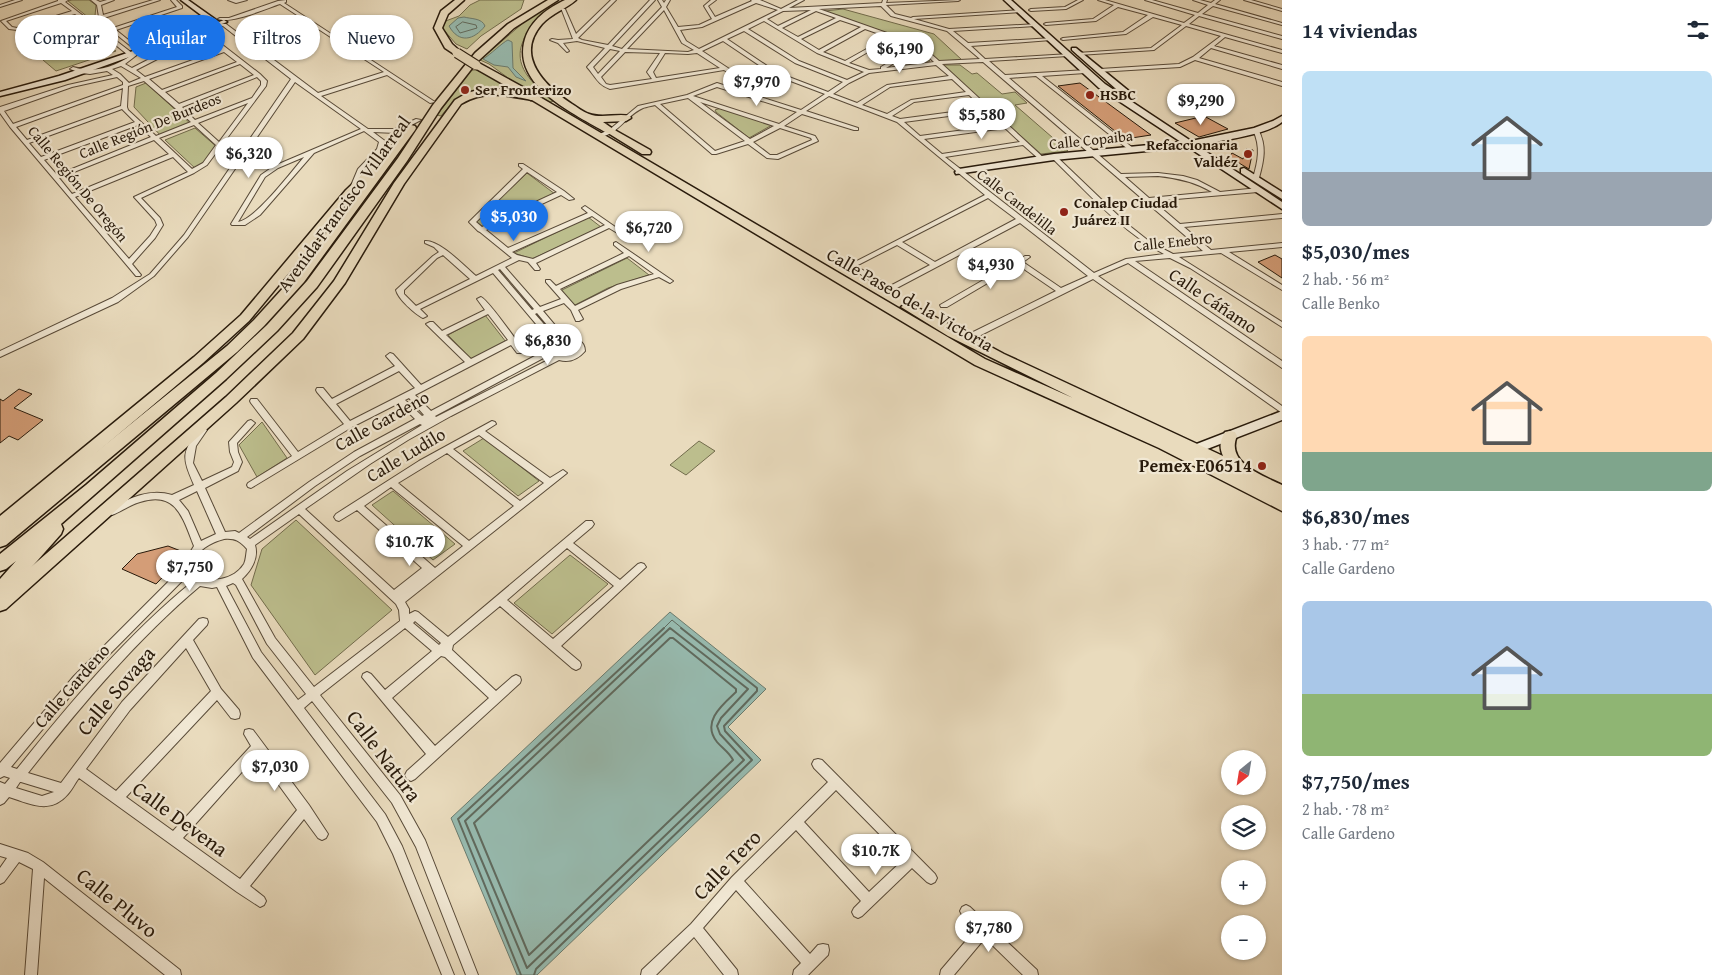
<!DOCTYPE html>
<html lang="es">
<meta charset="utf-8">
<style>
body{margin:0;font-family:"Gentium Book Plus",serif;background:#f2f2f3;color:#1f2937;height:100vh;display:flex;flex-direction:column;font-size:19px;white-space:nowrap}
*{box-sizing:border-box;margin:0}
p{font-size:16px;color:#747a83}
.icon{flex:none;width:28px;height:28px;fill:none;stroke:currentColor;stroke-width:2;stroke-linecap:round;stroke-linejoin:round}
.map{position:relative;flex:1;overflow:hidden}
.panel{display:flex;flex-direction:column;background:#fff;width:450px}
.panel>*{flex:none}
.hud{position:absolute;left:15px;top:15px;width:475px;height:45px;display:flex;gap:10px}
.needle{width:32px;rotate:210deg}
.tools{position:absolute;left:1221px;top:750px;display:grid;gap:10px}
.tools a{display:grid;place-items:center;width:45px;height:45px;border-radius:50%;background:#fff;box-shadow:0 1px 4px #0004;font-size:25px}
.price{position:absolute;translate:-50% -42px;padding:0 11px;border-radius:18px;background:#fff;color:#222;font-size:16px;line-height:32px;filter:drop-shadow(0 1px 2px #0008)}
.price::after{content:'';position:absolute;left:50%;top:30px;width:15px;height:11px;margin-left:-8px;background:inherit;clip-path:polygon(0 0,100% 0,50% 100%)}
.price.current{background:#1a73e8;color:#fff}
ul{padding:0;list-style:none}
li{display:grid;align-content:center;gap:10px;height:265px;padding:0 20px}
li span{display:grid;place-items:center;height:155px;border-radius:8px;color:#555}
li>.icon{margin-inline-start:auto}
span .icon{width:90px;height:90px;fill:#fffc;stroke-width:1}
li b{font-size:21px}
h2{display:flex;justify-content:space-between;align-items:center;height:60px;padding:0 20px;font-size:21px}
.chip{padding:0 18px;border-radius:22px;background:#fff;box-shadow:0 1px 4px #0004;font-size:18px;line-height:45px}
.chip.current{background:#1a73e8;color:#fff}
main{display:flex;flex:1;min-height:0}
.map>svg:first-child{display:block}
.green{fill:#bcbe8d;stroke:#726c4c}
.water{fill:#97bbb0;stroke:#6b7b6e}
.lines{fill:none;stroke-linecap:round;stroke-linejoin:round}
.shore-far1{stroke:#606a5e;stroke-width:1}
.shore{stroke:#606a5e;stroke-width:2}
.building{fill:#d49d77;stroke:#281a0b}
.street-casing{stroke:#584a38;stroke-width:2}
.secondary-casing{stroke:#281a0b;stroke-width:3}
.primary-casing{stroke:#281a0b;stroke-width:3}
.highway-casing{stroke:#281a0b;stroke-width:3}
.street{fill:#f1e8d4;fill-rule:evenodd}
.secondary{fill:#f1e8d4;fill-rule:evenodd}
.primary{fill:#e9dbbd;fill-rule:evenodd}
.highway{fill:#e9dbbd;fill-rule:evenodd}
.highway-bridge-casing{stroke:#281a0b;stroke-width:11;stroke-linecap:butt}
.highway-bridge{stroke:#e9dbbd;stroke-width:9}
.poi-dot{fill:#8f2418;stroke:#f1e8d4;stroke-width:2}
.labels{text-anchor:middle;stroke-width:4.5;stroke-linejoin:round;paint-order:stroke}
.far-poi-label{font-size:15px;font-weight:bold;fill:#281a0b;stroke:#f1e8d4;text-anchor:start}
.far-street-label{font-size:15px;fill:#281a0b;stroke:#f1e8d4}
.street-label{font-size:18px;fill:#281a0b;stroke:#f1e8d4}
.poi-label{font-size:18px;font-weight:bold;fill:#281a0b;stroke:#f1e8d4;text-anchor:end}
.near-street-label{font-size:21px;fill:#281a0b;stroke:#f1e8d4}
</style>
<main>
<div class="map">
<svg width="1282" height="975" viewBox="0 0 1282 975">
<rect width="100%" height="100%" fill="#e9dbbd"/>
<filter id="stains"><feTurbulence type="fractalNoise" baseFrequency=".004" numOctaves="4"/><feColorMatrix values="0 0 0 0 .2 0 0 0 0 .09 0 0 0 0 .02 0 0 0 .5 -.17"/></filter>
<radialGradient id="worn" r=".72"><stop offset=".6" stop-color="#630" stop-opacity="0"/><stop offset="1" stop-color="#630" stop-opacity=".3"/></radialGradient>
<g class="green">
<polygon points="72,0 89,0 96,5 95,16 108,29 105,31 68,1"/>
<polygon points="480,0 524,0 521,9 481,36 467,49 456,44 443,29 443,22 459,16 470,5"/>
<path d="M546 7 550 8C509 45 510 68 554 101L550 102 515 83 489 64 480 60 530 17Z"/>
<polygon points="843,9 934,34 962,60 937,61 918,44 825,11"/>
<polygon points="103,41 116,51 56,71 43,60"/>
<polygon points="917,50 930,61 891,65"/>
<polygon points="942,65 960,65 972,74 977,73 1002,94 1015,92 1027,103 1015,105 1068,151 1041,154"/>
<path d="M472 70H477L514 90C482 88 462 89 441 116L437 115 467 76 468 72Z"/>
<polygon points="146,83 192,125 162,137 134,107 136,87"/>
<polygon points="721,108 772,125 749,138 716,112 715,110"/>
<polygon points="195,128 218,148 197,170 165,140"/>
<polygon points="527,173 555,194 483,227 476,221"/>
<polygon points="588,217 601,227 532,259 514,253"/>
<polygon points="627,258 649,275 608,288 575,305 560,291"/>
<polygon points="485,315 506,342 471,359 448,335"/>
<polygon points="262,422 287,458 257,477 239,445"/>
<polygon points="484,438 539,481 518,496 463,451"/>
<polygon points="699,441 715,451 686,475 670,465"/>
<polygon points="393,491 455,544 433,560 372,505"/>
<polygon points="296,520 392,610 315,675 251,585 262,549"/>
<polygon points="570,555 608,584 552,634 514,603"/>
</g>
<g class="water">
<path d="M464 17C471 19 482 18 485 26 474 40 459 44 449 26L458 18Z"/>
<path d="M508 40 512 42 513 68 526 81 516 77 508 67 494 65 483 59C490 55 503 42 508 40Z"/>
<polygon points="670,612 766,689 728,727 761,760 537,975 517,975 451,818"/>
</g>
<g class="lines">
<g class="shore-far1">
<polygon points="463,22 476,25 477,28 460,33 456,27"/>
<polyline points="663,629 672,620 683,629"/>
<polyline points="669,629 671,629"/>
</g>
<g class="shore">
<polygon points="670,628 748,689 721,718 717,726 720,734 744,760 527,968 465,821"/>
<path d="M670 638H673L736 689V692C722 705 701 722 717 742 722 748 729 752 733 760L529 955 474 823Z"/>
<polyline points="521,975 458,819 664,628"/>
<polyline points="534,975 536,969 752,760 725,731 724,726 757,691 757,688 681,628"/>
</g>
</g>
<g class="building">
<polygon points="1080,83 1151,135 1125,139 1058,86"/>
<polygon points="1204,116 1228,129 1199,137 1175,123"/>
<polygon points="1246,149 1253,150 1249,169 1229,157 1232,153 1243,159"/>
<polygon points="1275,255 1282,259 1282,278 1258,262"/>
<polygon points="19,389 32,394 14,408 43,420 18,440 9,436 0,443 0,399 3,401"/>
<polygon points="168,546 186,553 156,584 122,569 137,554"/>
</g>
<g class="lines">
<defs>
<g id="street">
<polygon points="15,0 22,0 0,7 0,5"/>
<path d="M58 0H68L65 2 103 31 109 29 98 18 99 17 97 5 91 0H96L100 2 107 0H114L101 5 103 15 153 0H160L104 18V20L113 28 177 7 171 0H176L182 6V8L116 30 142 51 125 64 132 68 165 51 205 37 203 35 205 34 211 36 260 74 267 81 266 86 207 165 194 173 141 198 160 218 163 225 155 238 132 264 141 275 140 276H136L10 127 0 113V107L68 85 113 75 107 71 90 74 81 73 70 69 73 67C97 74 118 66 137 51L112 31 106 33 132 53V55H128L102 34 44 53 34 52 25 43 29 39 85 21 75 14 17 30 9 29 1 21 58 1ZM61 3 72 11 17 28 12 27 6 21ZM88 24 99 32 44 50H37L30 43ZM207 39 221 50 145 77 136 70 169 53ZM224 52 237 62 162 90 149 79ZM240 64 254 75 179 104 165 92ZM121 66 141 78 129 83 120 74 112 69ZM117 77 123 82V85L13 124 4 111 72 87ZM257 77 261 81V85L252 98 195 120 182 107ZM144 81 191 122 156 136 128 110 127 107 128 86ZM123 88 121 106 27 140 16 127ZM248 103 219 142 198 123ZM122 109 135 122 41 157 29 143ZM138 125 151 137 57 175 44 160ZM194 125 216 145 203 163 192 169 159 138ZM154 140 169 154 72 194 59 178ZM173 157 188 172 134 197 155 220 157 225 150 236 129 259 75 197Z"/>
<polygon points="228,0 247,0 236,3"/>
<path d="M286 0V2L284 3 435 102 430 103 387 75 321 96 368 129H395L416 119 421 120 396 133 373 132 385 141 382 150 364 170 355 189 350 188 358 169 377 149 379 142 364 131 314 153 260 215 245 225H232L231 224 261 175 274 166 361 129 295 82 188 237 154 276 118 302 0 357V351L112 298 150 274 184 235 291 79 223 26 216 25V23L226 24 318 93 384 72 280 4C265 9 231 24 218 19L220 18H229L278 1ZM304 157C292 171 255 220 238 222L265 177 278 168Z"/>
<path d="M611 0H616L578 38 582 40 608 45 650 0H655L612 46 622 49 662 7 658 0H662L664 3 666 0H670L666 7 678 27 699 25 712 19 704 6 711 0H716L708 6 715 17 752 1 751 0H760L781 9 798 0H804L789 8 882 3 883 0H887L886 3 960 0 958 1 886 5 895 14 911 18 913 17 1022 10V12H1020L914 19 949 29 1037 24V26H1035L953 31 968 43 1053 38V40H1051L971 46 985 59 1070 54V55L1068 56 989 61 1005 75 1087 70 1088 71 1085 73 1042 76 1133 148V150H1129L1036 76 1009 78 1121 174 1158 173 1183 176 1197 180 1220 192 1258 188 1261 190 1258 192 1153 201 1180 224 1282 214V218L1184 227 1211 250 1282 243V247L1229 252 1282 285V290L1221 253 1179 257 1282 322V327L1190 268 1170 258 1135 261 1282 361V368L1128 263 1098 276 1282 406V413L1093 279 967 342H961L960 340 961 338 1056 291 1018 265 947 307H941L940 305 1025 256H1029L1030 257 1023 262 1061 288 1088 276 1020 223 893 290 882 288 851 268V264L985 195 897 122 829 96 806 111 858 128V130H854L802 114 784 126 815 136 818 141 778 159 767 158 748 144 716 154H712L655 105C651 106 646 107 643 108 626 115 617 137 597 137V135L609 130 638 106 687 95 717 83 801 110 825 94 772 74 723 41 702 51 740 76V78H736L724 70 610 89C598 85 595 76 587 67L605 48 577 41 563 43 569 51 567 52 558 43 550 40 552 39 558 40 573 39 561 8 565 9 576 34ZM756 3 778 10 699 49 686 41 680 30 702 27ZM881 6 891 16 947 31 980 59 939 61 921 45 819 9ZM664 10 682 43 694 50 688 52 627 49ZM811 10 778 26 767 19 783 11ZM816 11 836 18 798 37 782 28ZM840 20 861 27 819 50 801 39ZM764 21 817 53 864 72 847 80 799 61 748 29ZM865 29 888 37 845 61 823 52ZM744 31 795 63 843 82 828 92 776 72 727 39ZM892 38 915 46 881 67V69L869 70 849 63ZM919 48 934 62 886 68ZM610 49 620 51 598 74 593 67ZM625 52 660 53 647 72 652 79 610 85 606 84 601 77ZM665 53 688 54 697 53 720 68 656 78 653 72ZM983 62 1203 251 1173 254 1150 242 1126 223 1056 156H1052V158C1087 192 1121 231 1164 254L1126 259 1094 273 945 157 1023 145 1040 160 1045 159 942 64ZM936 65 949 76 887 85 857 103 833 94 849 83 869 73ZM952 79 966 92 911 100 887 114 862 105 890 87ZM717 87 797 112 779 124 693 96ZM969 95 983 108 900 119 892 116 914 102ZM688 98 745 141 715 151 660 104ZM700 102 774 126 750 139ZM986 111 1002 125 920 136 904 122ZM780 128 811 138 812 140 777 155H770L753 142ZM1005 128 1020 142 942 154 924 139ZM1158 176C1178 178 1195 182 1212 192L1149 198 1125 177ZM988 198 1016 219 935 262 902 242ZM897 245 930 265 890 286 856 266Z"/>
<polygon points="1078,0 1083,0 1066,9 1031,11 1029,10 1031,9 1065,7"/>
<polygon points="1098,0 1105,0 1184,23 1195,15 1145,0 1152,0 1198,13 1208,5 1193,0 1200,0 1211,3 1215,0 1220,0 1215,4 1282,23 1282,25 1213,6 1202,14 1282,36 1282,39 1199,16 1189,24 1282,50 1282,53 1225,37 1214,46 1282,65 1282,69 1211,48 1199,58 1282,82 1282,86 1195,60 1180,67 1098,72 1097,71 1100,69 1179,64 1193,57 1221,36 1186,26 1154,50 1079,55 1077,54 1077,53 1151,48 1182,25 1153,17 1126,34 1063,40 1061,39 1063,38 1123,32 1148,15 1118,7 1096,21 1046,25 1044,24 1046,23 1093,19 1114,5"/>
<polygon points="1244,0 1251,0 1282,9 1282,11"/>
<path d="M1256 128 1258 129C1267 146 1264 160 1259 178L1256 180 1253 178C1258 161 1261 147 1253 130Z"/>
<path d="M519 164H523L564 191 574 199 569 200 561 195 486 230 508 248 588 213 582 208 585 206 624 233 623 234H619L609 228 536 263 540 269 539 270H535L528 262 519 260 505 267 540 307 561 299 546 282V280H550L556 286 624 253 614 245V243L616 242 673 281 670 283 659 277 621 289 578 310 583 319 579 321H576L571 310 564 303 543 311 565 337C575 336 585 341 585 351 578 359 570 363 559 360L451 416 408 440 370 464 305 509 394 590 422 568 357 510 339 521 336 520 334 517 336 514 419 461 492 421 495 422 496 424 485 431 550 478 563 470 567 473 405 602 409 609V614L415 611 418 612 448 637 586 521H592L594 524 592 527 573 543 620 580 638 564 641 563 644 564 646 567 561 646 580 662 581 665 580 668 576 670 572 668 500 606 453 645 452 650 496 691 512 677 516 675 520 677 521 680 520 683 415 779 411 781 407 779 405 775 407 771 426 754 362 677 363 674 367 672 371 674 385 690 432 651 405 628 320 695 400 795 425 840 478 975H466L416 847 392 803 312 701 304 708 385 814 402 846 454 975H442L393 854 377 822 253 658 217 587 212 588 200 586C136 640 80 707 28 773L61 783 122 702 199 619 203 618 207 619 208 622 207 625 193 640 221 689 239 710 240 714 239 718 235 719 231 718 217 700 126 797 173 831 251 746 244 734 245 730 249 729 253 730 309 805 328 834 326 838 322 840 318 838 304 819 250 886 264 897 266 901 264 905 260 907 237 892 79 778C75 783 72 790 68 794 50 815 31 804 9 797L4 803 0 805V782L5 784 10 778 4 776 0 778V763L74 676 183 567V564L194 546C183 519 177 490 140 502 130 505 122 511 112 515L109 513 108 511 109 509C129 498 150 488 172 495L194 485C182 457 181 453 200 428L203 427 207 430 196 446 193 463 202 481 232 467 234 462 230 452 229 442 248 421 251 420 255 423 237 443 238 452 242 462 238 471 205 488 225 532 235 531 239 533 309 482 354 452 415 419 399 403 352 427 251 488 248 487 247 485 248 483 292 456 251 403 250 401 251 399H257L298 452 344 424 317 392 316 390 317 388H323L332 399 395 366 386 356 390 353 393 354 421 385 465 362 426 324 430 322H433L442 331 485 310 477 299 481 297C490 302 516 340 524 351L523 353H517L511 345 415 395 431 411 548 349 547 347 552 343 493 273 420 309 427 316 423 318C415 314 398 299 396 290L433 256 439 252 434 247 425 243V241C440 240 464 266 476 276L512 258 480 232 478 231 469 222 523 169 519 166ZM527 172 557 192 482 227 476 222ZM592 216 605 225 533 259 517 255 512 252ZM443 255 470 279 416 306 404 294V290L437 258ZM629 256 654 274 617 285 575 306 560 289ZM500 269 534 309 532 310 498 270ZM537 313 558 338 557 339 535 314ZM488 314 508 340 471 359 446 335ZM562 342C569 342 572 342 577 347V350L569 356H561L556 353 555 348ZM549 355 552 358 436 417 435 416ZM399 371 415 388 350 421 336 404ZM409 398 424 415 422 416 405 400ZM420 424 422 425 347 471 250 539 247 537 315 486 360 456ZM479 435 544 483 520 501 453 449ZM447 453 514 506 469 541 398 483ZM391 487 463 546 435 568 364 506ZM197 491 216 534 201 541 188 511 179 500ZM299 514 396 604 399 610 400 621 314 687 275 638 242 579C251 571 259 558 255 545ZM224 539C235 538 240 541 247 549 246 554 246 560 244 564 233 581 209 584 194 573 193 570 192 567 193 564 195 551 212 542 224 539ZM567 548 614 586 553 639 507 600ZM186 577 192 582C126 636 70 703 17 769L11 767 82 682ZM233 583 236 585 267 644 306 694 298 700 261 652 226 586ZM415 621 441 643 439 645 413 623ZM186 648 211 691 116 791 86 769 130 710ZM441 656 445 657 489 698 435 746 392 698ZM257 755 297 810 240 879 183 838ZM20 782H21L54 792 42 796 16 788Z"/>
<path d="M818 759 822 760 935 874 937 878 935 882 931 884 927 882 912 868 862 916 858 918 854 916 852 912 854 908 861 901 796 830 744 881 810 954 818 945 823 944 828 945 829 950 828 955 808 975H793L794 970 801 963 736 890 703 928 737 970 738 975H724L694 937 656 975H641L642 970 691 924 732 877 828 782 814 768 812 764 814 760ZM836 790 904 859 869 892 804 822Z"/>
<polygon points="0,844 28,853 43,862 180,970 181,975 165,975 44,878 37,975 25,975 33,869 19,862 4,882 0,884 0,868 7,858 0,856"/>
<polygon points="966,905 970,907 1037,970 1038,975 1023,975 985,938 954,975 940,975 941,970 976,929 962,915 960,911 962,907"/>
</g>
<g id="secondary">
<polygon points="181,0 188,0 219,22 224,20 227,22 65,80 0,96 0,92 59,76 213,24"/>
<path d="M1004 0H1011L1105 84 1191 141 1254 128 1273 121 1282 116V122C1267 135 1217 141 1196 145L1282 202V209L1188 147 1054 160 956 174 955 172 959 169 1054 154 1181 142 1099 88Z"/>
<polygon points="1072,48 1076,48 1130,92 1130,96 1124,96 1072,50"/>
<polygon points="1244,168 1282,192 1282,199 1241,173 1241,169"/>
<polygon points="1282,411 1282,420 1202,451 1188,458 1182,454 1194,445"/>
</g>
<g id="primary">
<path d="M486 88 512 90 538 96 985 359 1073 398 948 336 901 307 907 303 911 304 1004 354 1223 456C1219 447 1220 441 1225 432L1230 431 1235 432 1237 436C1225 463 1264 476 1282 485V511L1159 448 975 365 532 100C506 95 485 90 461 104L404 184 345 283 303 339 236 403 6 609 0 611V594L226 397 293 333 334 281 394 183 455 100 467 93Z"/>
<polygon points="611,128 650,150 651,152 650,154 642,154 608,133 606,131"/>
<polygon points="390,152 394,153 394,157 354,194 249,321 203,363 6,529 0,531 0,516 194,357 241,315 346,190 366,171"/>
</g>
<g id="highway">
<polygon points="455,0 464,0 448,14 442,28 452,44 462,53 457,56 445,48 434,28 441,11"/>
<polygon points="548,0 558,0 514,28 477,62 539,96 539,100 531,100 473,67 441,108 407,161 317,287 277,331 226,379 61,524 63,529 61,534 6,596 0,599 0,579 16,561 6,569 0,571 0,554 86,485 216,373 267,325 307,281 398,158 433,105 475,53 508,24"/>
<path d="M565 0H576C566 9 552 13 542 24 514 56 545 86 572 104 577 107 583 112 589 114 601 119 617 113 630 116L631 118 626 121 603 122 616 131 615 133H607C575 114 511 86 525 39 531 20 548 8 565 0Z"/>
<polygon points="411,125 415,126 416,128 415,130 304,282 264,326 237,352 6,545 0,547 0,530 227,346 254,320 294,276 407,126"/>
</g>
</defs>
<use href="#street" class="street-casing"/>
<use href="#secondary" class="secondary-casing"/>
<use href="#primary" class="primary-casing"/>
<use href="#highway" class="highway-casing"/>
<use href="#street" class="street"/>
<use href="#secondary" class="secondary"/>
<use href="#primary" class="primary"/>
<use href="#highway" class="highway"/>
<defs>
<polyline id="highway-bridge" points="457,53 476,65"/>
</defs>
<use href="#highway-bridge" class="highway-bridge-casing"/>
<use href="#highway-bridge" class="highway-bridge"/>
</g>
<g class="poi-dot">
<circle cx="465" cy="90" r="5"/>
<circle cx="1090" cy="95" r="5"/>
<circle cx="1248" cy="154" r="5"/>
<circle cx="1064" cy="212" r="5"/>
<circle cx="1262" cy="466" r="5"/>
</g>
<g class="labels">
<g class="far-poi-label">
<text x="475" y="95">Ser Fronterizo</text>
<text x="1100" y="100">HSBC</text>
<text x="1238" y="150" text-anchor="end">Refaccionaria<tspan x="1238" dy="17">Valdéz</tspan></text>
<text x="1074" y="208">Conalep Ciudad<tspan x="1074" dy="17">Juárez II</tspan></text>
</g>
<g class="far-street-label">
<text transform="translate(150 126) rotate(-22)" y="5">Calle Región De Burdeos</text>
<text transform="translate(1091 140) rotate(-6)" y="5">Calle Copaiba</text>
<text transform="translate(78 184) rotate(50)" y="5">Calle Región De Oregón</text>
<text transform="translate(1017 202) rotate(38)" y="5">Calle Candelilla</text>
<text transform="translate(1173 242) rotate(-6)" y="5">Calle Enebro</text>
</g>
<g class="street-label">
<text transform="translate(344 204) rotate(-54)" y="6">Avenida Francisco Villarreal</text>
<text transform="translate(910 300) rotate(30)" y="6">Calle Paseo de la Victoria</text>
<text transform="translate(1213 301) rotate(34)" y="6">Calle Cáñamo</text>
<text transform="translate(382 421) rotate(-29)" y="6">Calle Gardeno</text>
<text transform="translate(406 455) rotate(-31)" y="6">Calle Ludilo</text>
<text transform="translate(72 686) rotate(-49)" y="6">Calle Gardeno</text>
</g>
<g class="poi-label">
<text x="1252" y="472">Pemex E06514</text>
</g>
<g class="near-street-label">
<text transform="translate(116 691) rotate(-50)" y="7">Calle Sovaga</text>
<text transform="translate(384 756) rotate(53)" y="7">Calle Natura</text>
<text transform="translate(180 819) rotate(36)" y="7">Calle Devena</text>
<text transform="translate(727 865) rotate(-46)" y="7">Calle Tero</text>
<text transform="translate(117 903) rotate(39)" y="7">Calle Pluvo</text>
</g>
</g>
<rect width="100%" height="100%" filter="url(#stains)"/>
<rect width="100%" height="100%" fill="url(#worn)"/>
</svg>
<div class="tools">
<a><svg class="needle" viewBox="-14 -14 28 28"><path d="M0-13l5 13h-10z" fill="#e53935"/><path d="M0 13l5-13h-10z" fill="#747a83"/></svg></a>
<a><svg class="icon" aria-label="layers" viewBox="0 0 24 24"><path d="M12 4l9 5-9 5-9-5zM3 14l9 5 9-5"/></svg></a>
<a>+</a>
<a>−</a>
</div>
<b class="price" style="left:900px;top:74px">$6,190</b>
<b class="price" style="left:757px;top:107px">$7,970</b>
<b class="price" style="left:1201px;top:126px">$9,290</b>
<b class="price" style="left:982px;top:140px">$5,580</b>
<b class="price" style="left:249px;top:179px">$6,320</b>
<b class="price current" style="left:514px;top:242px">$5,030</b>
<b class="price" style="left:649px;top:253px">$6,720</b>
<b class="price" style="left:991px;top:290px">$4,930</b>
<b class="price" style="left:548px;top:366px">$6,830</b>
<b class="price" style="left:410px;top:567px">$10.7K</b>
<b class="price" style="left:190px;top:592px">$7,750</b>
<b class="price" style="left:275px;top:792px">$7,030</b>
<b class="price" style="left:876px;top:876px">$10.7K</b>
<b class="price" style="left:989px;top:953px">$7,780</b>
<div class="hud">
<a class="chip">Comprar</a>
<a class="chip current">Alquilar</a>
<a class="chip">Filtros</a>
<a class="chip">Nuevo</a>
</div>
</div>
<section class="panel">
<h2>14 viviendas<svg class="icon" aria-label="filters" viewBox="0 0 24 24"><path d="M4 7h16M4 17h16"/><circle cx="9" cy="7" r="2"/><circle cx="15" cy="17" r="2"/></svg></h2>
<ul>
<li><span style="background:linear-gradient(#bfe0f5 65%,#9aa5b1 0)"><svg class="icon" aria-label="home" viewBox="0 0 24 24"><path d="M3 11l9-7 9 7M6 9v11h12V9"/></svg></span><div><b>$5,030/mes</b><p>2 hab. · 56 m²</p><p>Calle Benko</p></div></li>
<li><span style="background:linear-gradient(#ffd9b3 75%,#7fa58c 0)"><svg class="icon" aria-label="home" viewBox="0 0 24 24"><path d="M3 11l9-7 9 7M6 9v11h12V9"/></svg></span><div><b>$6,830/mes</b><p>3 hab. · 77 m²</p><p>Calle Gardeno</p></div></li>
<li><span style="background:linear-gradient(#a9c7e8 60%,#8fb573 0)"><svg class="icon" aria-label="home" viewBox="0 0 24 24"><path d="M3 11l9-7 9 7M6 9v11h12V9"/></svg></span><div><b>$7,750/mes</b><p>2 hab. · 78 m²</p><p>Calle Gardeno</p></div></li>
</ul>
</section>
</main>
